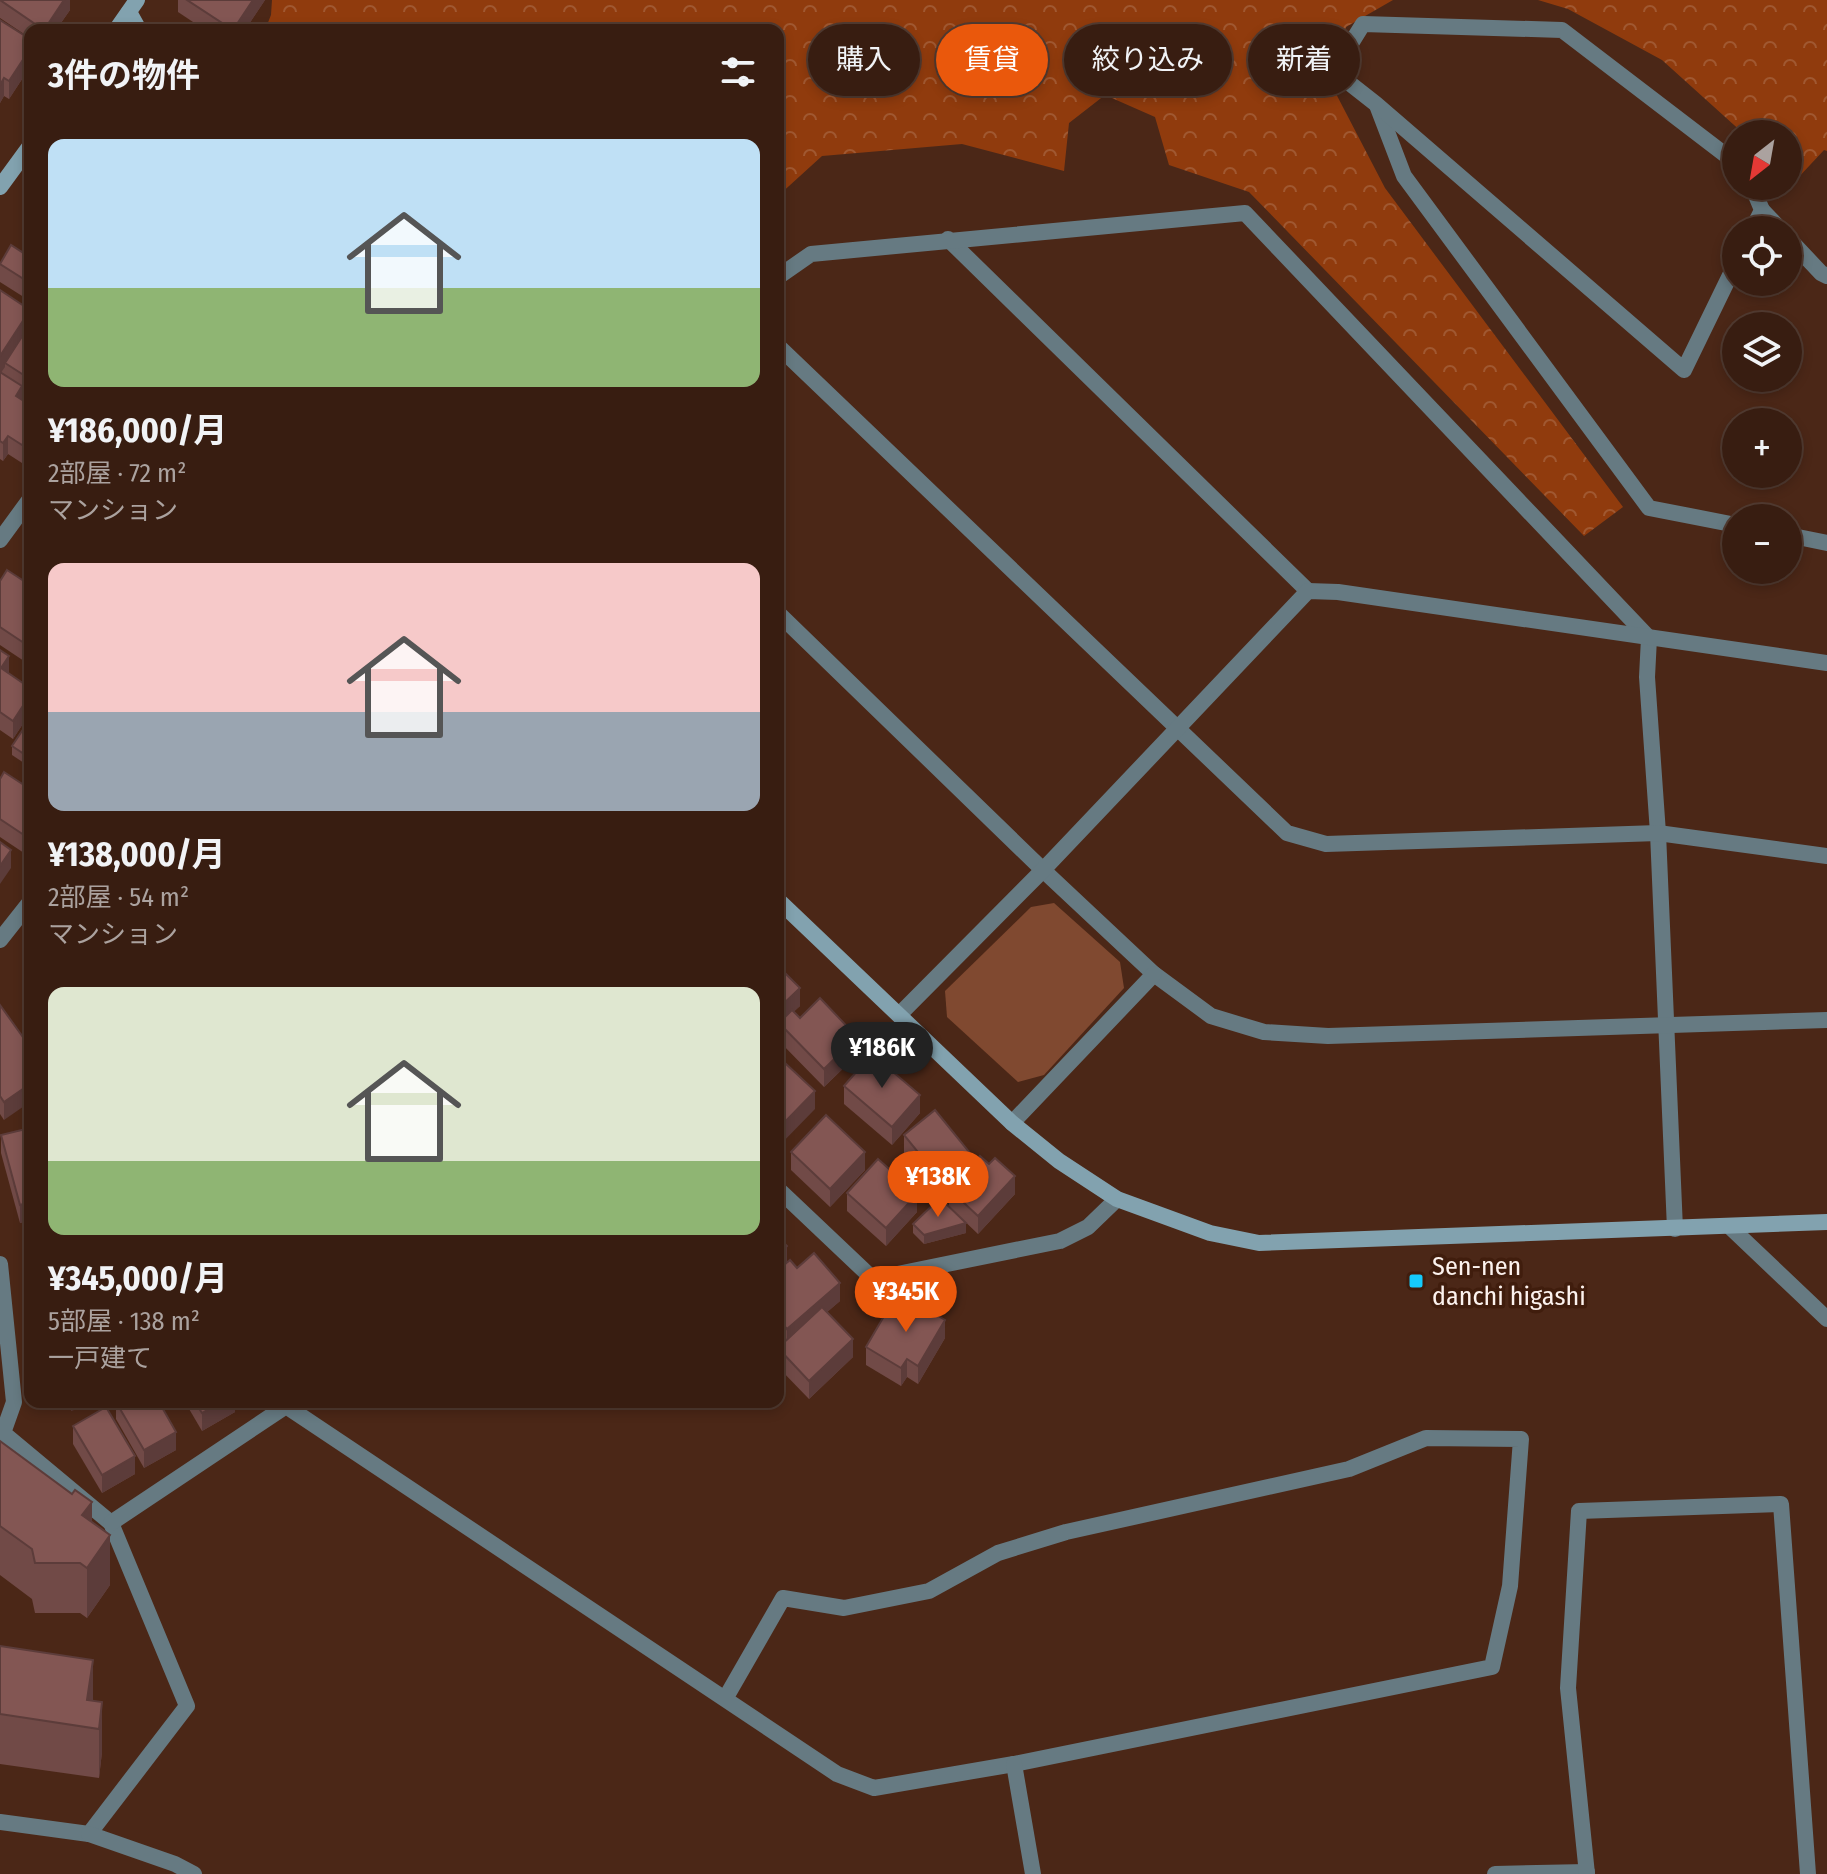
<!DOCTYPE html>
<html lang="ja">
<meta charset="utf-8">
<style>
body{margin:0;font-family:"Fira Sans Condensed","Noto Sans JP",sans-serif;background:#3f261a;color:#f1f3f6;height:100vh;display:flex;flex-direction:column;font-size:30px;white-space:nowrap}
*{box-sizing:border-box;margin:0}
p{font-size:26px;color:#aba29f}
.icon{flex:none;width:44px;height:44px;fill:none;stroke:currentColor;stroke-width:2;stroke-linecap:round;stroke-linejoin:round}
.map{position:relative;flex:1;overflow:hidden}
.sheet{position:absolute;left:24px;top:24px;width:760px;height:1384px;display:flex;flex-direction:column;background:#381d11;border-radius:16px;box-shadow:0 4px 12px #0003,0 0 0 2px #523b31}
.sheet>*{flex:none}
.hud{position:absolute;left:808px;top:24px;width:760px;height:72px;display:flex;gap:16px}
.needle{width:52px;rotate:211deg}
.fabs{position:absolute;left:1722px;top:120px;display:grid;gap:16px}
.fabs a{display:grid;place-items:center;width:80px;height:80px;border-radius:50%;background:#381d11;box-shadow:0 4px 12px #0003,0 0 0 2px #523b31;font-size:40px}
.price{position:absolute;translate:-50% -68px;padding:0 18px;border-radius:28px;background:#ea580c;color:#fff;font-size:26px;line-height:52px;filter:drop-shadow(0 2px 4px #0008)}
.price::after{content:'';position:absolute;left:50%;top:48px;width:24px;height:18px;margin-left:-12px;background:inherit;clip-path:polygon(0 0,100% 0,50% 100%)}
.price.active{background:#222;color:#fff}
ul{padding:0;list-style:none}
li{display:grid;align-content:center;gap:16px;height:424px;padding:0 24px}
li span{display:grid;place-items:center;height:248px;border-radius:16px;color:#555}
li>.icon{margin-inline-start:auto}
span .icon{width:144px;height:144px;fill:#fffc;stroke-width:1}
li b{font-size:34px}
h2{display:flex;justify-content:space-between;align-items:center;height:96px;padding:0 24px;font-size:34px}
.chip{padding:0 28px;border-radius:36px;background:#381d11;box-shadow:0 4px 12px #0003,0 0 0 2px #523b31;font-size:28px;line-height:72px}
.chip.active{background:#ea580c;color:#fff}
.map>svg:first-child{display:block}
.forest{fill:url(#forest-crowns)}
.park{fill:#804930}
.lines{fill:none;stroke-linecap:round;stroke-linejoin:round}
.street{stroke:#667a82;stroke-width:16}
.secondary{stroke:#82a2af;stroke-width:16}
.wall{fill:#714a47}
.shaded-wall{fill:#5c3c3a}
.building{fill:#835653;stroke:#5c3c3a;stroke-width:2}
.poi-dot{fill:#15cafb;stroke:#401d0d;stroke-width:3}
.labels{text-anchor:middle;stroke-width:7;stroke-linejoin:round;paint-order:stroke}
.poi-label{font-size:26px;fill:#fcf2ee;stroke:#401d0d;text-anchor:start}
</style>
<div class="map">
<svg width="1827" height="1874" viewBox="0 0 1827 1874">
<defs>
<pattern id="forest-crowns" width="20" height="18" patternUnits="userSpaceOnUse" patternTransform="scale(2)"><rect width="20" height="18" fill="#903b0d"/><path d="M2 6a3 3 0 1 1 6 0M12 15a3 3 0 1 1 6 0" fill="none" stroke="#a05831"/></pattern>
</defs>
<rect width="100%" height="100%" fill="#4b2717"/>
<g class="forest">
<polygon points="272,0 1393,0 1346,27 1333,88 1385,188 1623,507 1584,536 1249,192 1169,165 1155,117 1105,95 1069,123 1064,171 962,144 822,156 778,196 778,30 265,30 271,15"/>
<polygon points="1538,0 1827,0 1827,151 1824,150 1796,180 1788,173 1788,134 1744,134 1662,60 1568,9"/>
</g>
<polygon class="park" points="1054,903 1120,962 1124,988 1044,1075 1018,1082 947,1017 945,991 1031,907"/>
<g class="lines">
<g class="street">
<polyline points="1378,108 1404,176 1649,508 1736,525"/>
<polyline points="1736,163 1562,30 1363,24 1334,71 1376,104 1684,370 1736,263"/>
<polyline points="1752,186 1762,210 1752,230"/>
<polyline points="1762,210 1781,230"/>
<polyline points="1788,238 1821,273 1827,276"/>
<polyline points="948,239 1308,591"/>
<polyline points="778,277 811,254 1245,213 1649,638 1647,677 1658,833 1675,1229"/>
<polyline points="778,346 1287,833 1326,844 1658,833 1827,856"/>
<polyline points="1788,535 1827,543"/>
<polyline points="0,540 30,499"/>
<polyline points="778,613 1043,870 1154,974 1211,1016 1264,1032 1328,1036 1827,1020"/>
<polyline points="0,940 30,902"/>
<polyline points="899,1015 1043,870 1308,591 1338,592 1827,663"/>
<polyline points="1012,1123 1154,974"/>
<polyline points="778,1189 873,1279 1060,1241 1088,1227 1117,1199"/>
<polyline points="1729,1226 1827,1319"/>
<polyline points="0,1264 14,1402 3,1433 111,1523 187,1706 89,1834 0,1822"/>
<polyline points="111,1523 286,1406 837,1774 874,1788 1014,1764 1492,1667 1510,1586 1521,1439 1426,1438 1349,1469 1066,1532 998,1553 929,1591 844,1608 783,1598 725,1699"/>
<polyline points="1014,1764 1033,1874"/>
<polyline points="89,1834 175,1864 194,1874"/>
<polyline points="1495,1874 1587,1872"/>
<polyline points="1587,1874 1568,1688 1579,1511 1781,1504 1808,1874"/>
</g>
<g class="secondary">
<polyline points="129,12 139,30"/>
<polyline points="116,30 137,0"/>
<polyline points="0,187 30,146"/>
<polyline points="778,900 1012,1123 1059,1161 1117,1199 1210,1233 1259,1243 1827,1222"/>
</g>
</g>
<g class="wall">
<polygon points="0,0 70,0 70,10 56,30 30,30 30,38 0,18"/>
<polygon points="178,0 265,0 245,30 205,30 178,12"/>
<polygon points="0,20 30,39 30,67 9,99 4,96 0,103"/>
<polygon points="30,239 30,301 0,282 0,263 22,252"/>
<polygon points="0,290 30,310 30,397 22,392 22,400 30,405 30,451 22,463 8,454 3,461 0,459"/>
<polygon points="30,533 30,570 28,568 28,559 25,558 25,540"/>
<polygon points="0,581 30,585 30,665 0,645"/>
<polygon points="0,650 9,674 30,688 30,713 13,739 0,730"/>
<polygon points="30,719 30,767 12,755 12,746"/>
<polygon points="0,779 30,789 30,857 0,837"/>
<polygon points="778,966 800,1006 793,1012 800,1018 857,1055 824,1087 779,1041"/>
<polygon points="0,1005 30,1047 4,1120 0,1114"/>
<polygon points="844,1086 920,1113 892,1145 844,1104"/>
<polygon points="30,1128 30,1220 20,1223 1,1153 1,1135"/>
<polygon points="904,1135 970,1167 1015,1194 978,1234 956,1213 966,1233 924,1244 913,1233 913,1224 949,1207 949,1189 954,1184 939,1196 904,1153"/>
<polygon points="791,1152 865,1170 830,1207 791,1170"/>
<polygon points="847,1193 917,1212 886,1246 847,1211"/>
<polygon points="778,1237 787,1262 797,1268 840,1301 827,1312 853,1357 809,1399 778,1367 778,1348 784,1343 778,1337"/>
<polygon points="894,1315 945,1338 918,1384 907,1377 901,1386 866,1365 866,1347"/>
<polygon points="116,1402 176,1450 144,1468 116,1419"/>
<polygon points="185,1402 235,1402 235,1412 202,1431"/>
<polygon points="73,1426 135,1474 102,1493 73,1444"/>
<polygon points="0,1441 92,1522 110,1585 87,1618 80,1613 35,1613 32,1599 0,1575"/>
<polygon points="0,1646 93,1701 102,1702 102,1752 99,1778 0,1764"/>
</g>
<g class="shaded-wall">
<polygon points="64,0 70,0 70,10 56,30 44,30"/>
<polygon points="253,0 265,0 245,30 233,30"/>
<polygon points="30,49 30,67 9,99 9,81"/>
<polygon points="4,78 4,96 0,103 0,85"/>
<polygon points="30,311 30,329 5,363 5,367 0,374 0,356"/>
<polygon points="22,386 22,404 16,396"/>
<polygon points="30,433 30,451 22,463 22,445"/>
<polygon points="8,436 8,454 3,461 3,443"/>
<polygon points="9,656 9,674 1,668"/>
<polygon points="30,695 30,713 13,739 13,721"/>
<polygon points="11,850 11,868 0,884 0,866"/>
<polygon points="800,988 800,1006 780,1025 779,1023 778,1027 778,1009"/>
<polygon points="857,1037 857,1055 824,1087 824,1069"/>
<polygon points="30,1084 30,1102 4,1120 4,1102"/>
<polygon points="815,1091 815,1109 778,1147 778,1129"/>
<polygon points="920,1095 920,1113 892,1145 892,1127"/>
<polygon points="865,1152 865,1170 830,1207 830,1189"/>
<polygon points="970,1153 970,1171 939,1196 939,1178"/>
<polygon points="1015,1176 1015,1194 978,1234 978,1216"/>
<polygon points="917,1194 917,1212 886,1246 886,1228"/>
<polygon points="30,1202 30,1220 20,1223 20,1205"/>
<polygon points="966,1223 966,1233 924,1244 924,1235"/>
<polygon points="787,1246 787,1264 778,1274 778,1256"/>
<polygon points="840,1283 840,1301 787,1347 787,1329"/>
<polygon points="945,1320 945,1338 918,1384 918,1366"/>
<polygon points="853,1339 853,1357 809,1399 809,1381"/>
<polygon points="907,1359 907,1377 901,1386 901,1368"/>
<polygon points="55,1402 68,1402 68,1403 55,1406"/>
<polygon points="71,1402 99,1402 71,1411"/>
<polygon points="221,1402 235,1402 235,1412 202,1431 202,1413"/>
<polygon points="176,1432 176,1450 144,1468 144,1450"/>
<polygon points="135,1456 135,1474 102,1493 102,1475"/>
<polygon points="92,1502 92,1551 82,1515"/>
<polygon points="110,1535 110,1585 87,1618 87,1568"/>
<polygon points="93,1660 93,1709 87,1700"/>
<polygon points="102,1702 102,1752 99,1778 99,1729"/>
</g>
<g class="building">
<polygon points="0,0 64,0 44,30"/>
<polygon points="187,0 253,0 233,30"/>
<polygon points="0,20 30,39 30,49 9,81 4,78 0,85"/>
<polygon points="30,239 30,283 0,264 11,245 22,252"/>
<polygon points="0,290 30,310 0,356"/>
<polygon points="30,324 30,379 5,363"/>
<polygon points="0,372 22,386 16,396 30,405 30,433 22,445 8,436 3,443 0,441"/>
<polygon points="30,533 30,543 25,540"/>
<polygon points="7,570 30,585 30,647 0,627 0,581"/>
<polygon points="0,650 9,656 1,668 30,688 30,695 13,721 0,712"/>
<polygon points="30,719 30,758 12,746"/>
<polygon points="4,772 30,789 30,839 0,819 0,779"/>
<polygon points="0,842 11,850 0,866"/>
<polygon points="778,966 800,988 778,1009"/>
<polygon points="820,998 857,1037 824,1069 779,1023 792,1010 800,1018"/>
<polygon points="0,1005 30,1047 30,1084 4,1102 0,1096"/>
<polygon points="872,1054 920,1095 892,1127 844,1086"/>
<polygon points="785,1063 815,1091 778,1129 778,1070"/>
<polygon points="935,1110 970,1153 939,1178 904,1135"/>
<polygon points="826,1115 865,1152 830,1189 791,1152"/>
<polygon points="30,1128 30,1202 20,1205 1,1135"/>
<polygon points="980,1156 989,1164 995,1158 1015,1176 978,1216 949,1189"/>
<polygon points="878,1159 917,1194 886,1228 847,1193"/>
<polygon points="940,1198 966,1223 924,1235 913,1224"/>
<polygon points="778,1237 787,1246 778,1256"/>
<polygon points="814,1253 840,1283 787,1329 778,1319 778,1270 790,1260 797,1268"/>
<polygon points="905,1296 945,1320 918,1366 907,1359 901,1368 866,1347 887,1311 894,1315"/>
<polygon points="822,1307 853,1339 809,1381 778,1348"/>
<polygon points="116,1402 159,1402 176,1432 144,1450"/>
<polygon points="195,1402 221,1402 202,1413"/>
<polygon points="106,1407 135,1456 102,1475 73,1426"/>
<polygon points="0,1441 72,1494 75,1490 92,1502 82,1515 110,1535 87,1568 80,1563 35,1563 32,1549 0,1526"/>
<polygon points="0,1646 93,1660 87,1700 102,1702 99,1729 0,1714"/>
</g>
<rect class="poi-dot" x="1408" y="1273" width="16" height="16" rx="4"/>
<g class="labels">
<g class="poi-label">
<text x="1432" y="1275">Sen-nen<tspan x="1432" dy="30">danchi higashi</tspan></text>
</g>
</g>
</svg>
<div class="fabs">
<a><svg class="needle" viewBox="-14 -14 28 28"><path d="M0-13l5 13h-10z" fill="#e53935"/><path d="M0 13l5-13h-10z" fill="#aba29f"/></svg></a>
<a><svg class="icon" aria-label="locate" viewBox="0 0 24 24"><circle cx="12" cy="12" r="6"/><path d="M12 2v4M12 18v4M2 12h4M18 12h4"/></svg></a>
<a><svg class="icon" aria-label="layers" viewBox="0 0 24 24"><path d="M12 4l9 5-9 5-9-5zM3 14l9 5 9-5"/></svg></a>
<a>+</a>
<a>−</a>
</div>
<b class="price active" style="left:882px;top:1090px">¥186K</b>
<b class="price" style="left:938px;top:1219px">¥138K</b>
<b class="price" style="left:906px;top:1334px">¥345K</b>
<div class="hud">
<a class="chip">購入</a>
<a class="chip active">賃貸</a>
<a class="chip">絞り込み</a>
<a class="chip">新着</a>
</div>
<section class="sheet">
<h2>3件の物件<svg class="icon" aria-label="filters" viewBox="0 0 24 24"><path d="M4 7h16M4 17h16"/><circle cx="9" cy="7" r="2"/><circle cx="15" cy="17" r="2"/></svg></h2>
<ul>
<li><span style="background:linear-gradient(#bfe0f5 60%,#8fb573 0)"><svg class="icon" aria-label="home" viewBox="0 0 24 24"><path d="M3 11l9-7 9 7M6 9v11h12V9"/></svg></span><div><b>¥186,000/月</b><p>2部屋 · 72 m²</p><p>マンション</p></div></li>
<li><span style="background:linear-gradient(#f6c9c9 60%,#9aa5b1 0)"><svg class="icon" aria-label="home" viewBox="0 0 24 24"><path d="M3 11l9-7 9 7M6 9v11h12V9"/></svg></span><div><b>¥138,000/月</b><p>2部屋 · 54 m²</p><p>マンション</p></div></li>
<li><span style="background:linear-gradient(#dfe7d0 70%,#8fb573 0)"><svg class="icon" aria-label="home" viewBox="0 0 24 24"><path d="M3 11l9-7 9 7M6 9v11h12V9"/></svg></span><div><b>¥345,000/月</b><p>5部屋 · 138 m²</p><p>一戸建て</p></div></li>
</ul>
</section>
</div>
